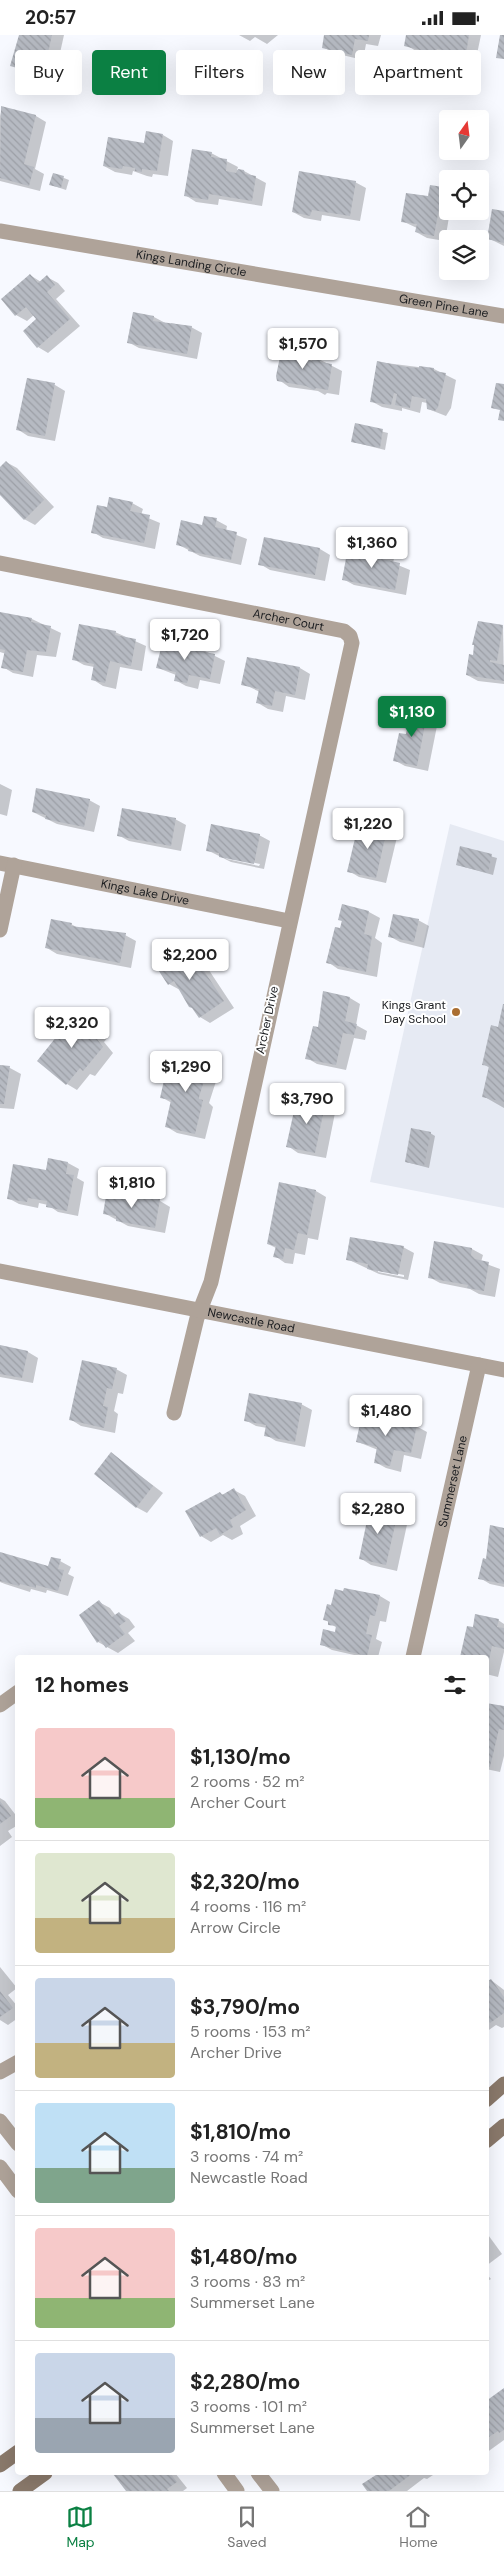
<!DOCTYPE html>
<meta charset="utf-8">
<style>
body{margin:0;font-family:"DM Sans",sans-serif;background:#f2f2f2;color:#222;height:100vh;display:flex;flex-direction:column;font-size:19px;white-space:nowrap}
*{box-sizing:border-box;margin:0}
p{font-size:16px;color:#767676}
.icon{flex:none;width:28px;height:28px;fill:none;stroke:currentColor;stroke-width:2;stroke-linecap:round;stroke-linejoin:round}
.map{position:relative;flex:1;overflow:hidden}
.sheet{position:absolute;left:15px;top:1620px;width:474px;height:820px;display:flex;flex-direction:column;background:#fff;border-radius:5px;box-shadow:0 5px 20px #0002}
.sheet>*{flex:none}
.guide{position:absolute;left:15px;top:15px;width:475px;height:45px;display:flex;gap:10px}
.needle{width:32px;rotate:14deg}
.tools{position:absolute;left:439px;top:75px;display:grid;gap:10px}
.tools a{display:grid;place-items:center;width:50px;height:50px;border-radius:5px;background:#fff;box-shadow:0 5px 20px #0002;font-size:25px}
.price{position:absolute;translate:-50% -42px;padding:0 11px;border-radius:5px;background:#fff;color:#222;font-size:16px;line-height:32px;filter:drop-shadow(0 1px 2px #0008)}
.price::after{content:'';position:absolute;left:50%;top:30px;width:15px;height:11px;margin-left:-8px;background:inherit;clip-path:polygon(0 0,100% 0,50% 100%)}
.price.selected{background:#0b8043;color:#fff}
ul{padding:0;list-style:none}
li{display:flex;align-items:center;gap:15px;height:125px;padding:0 20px}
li+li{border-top:1px solid #e0e0e0}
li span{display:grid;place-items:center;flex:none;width:140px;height:100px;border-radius:5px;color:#555}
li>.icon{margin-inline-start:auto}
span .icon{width:60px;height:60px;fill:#fffc;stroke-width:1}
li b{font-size:21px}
h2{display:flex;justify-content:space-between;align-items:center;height:60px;padding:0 20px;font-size:21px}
.tag{padding:0 18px;border-radius:5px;background:#fff;box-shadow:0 5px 20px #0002;font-size:18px;line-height:45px}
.tag.selected{background:#0b8043;color:#fff}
.status{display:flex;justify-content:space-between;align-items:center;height:35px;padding:0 25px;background:#fff;direction:ltr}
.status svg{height:14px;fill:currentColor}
.dock{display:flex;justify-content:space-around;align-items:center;height:70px;border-top:1px solid #e0e0e0;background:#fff;font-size:14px;color:#767676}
.dock a{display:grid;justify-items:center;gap:2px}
.dock .selected{color:#0b8043}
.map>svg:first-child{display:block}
.built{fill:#e6eaf3}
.shadow{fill:#0003;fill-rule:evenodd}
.building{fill:url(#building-back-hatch)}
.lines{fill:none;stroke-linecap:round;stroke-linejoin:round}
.street{stroke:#afa399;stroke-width:15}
.secondary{stroke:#8a796b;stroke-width:15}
.poi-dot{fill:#aa6e31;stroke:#fff;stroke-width:2}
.labels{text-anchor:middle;stroke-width:4;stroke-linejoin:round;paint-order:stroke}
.street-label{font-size:12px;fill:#1b1d20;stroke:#fff}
.poi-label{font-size:12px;fill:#1b1d20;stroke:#fff;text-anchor:end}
</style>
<div class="status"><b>20:57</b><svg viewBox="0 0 49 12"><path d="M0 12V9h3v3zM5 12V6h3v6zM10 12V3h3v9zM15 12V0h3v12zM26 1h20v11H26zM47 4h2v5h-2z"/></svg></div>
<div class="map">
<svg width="504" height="2456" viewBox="0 0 504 2456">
<defs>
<pattern id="building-back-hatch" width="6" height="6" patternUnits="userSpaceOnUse" patternTransform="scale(1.25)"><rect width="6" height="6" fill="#b6bac2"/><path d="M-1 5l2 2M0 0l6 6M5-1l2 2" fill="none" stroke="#9c9fa6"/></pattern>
</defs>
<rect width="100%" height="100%" fill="#f7f9ff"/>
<polygon class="built" points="450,789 504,806 504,1173 370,1147"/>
<g class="shadow">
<polygon points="20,0 64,0 54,45 22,36 12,30"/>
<polygon points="239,0 278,0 267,9 255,2 250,6"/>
<polygon points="325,0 381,0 378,11 366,9 363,25 334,18 323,12"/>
<polygon points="408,0 481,0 476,24 448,19 447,24 416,16 406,10"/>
<polygon points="2,73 36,81 46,87 35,134 44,139 40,156 0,146 0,81"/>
<polygon points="163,100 173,106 168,141 153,139 152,142 147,141 133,136 132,140 115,137 104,131"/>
<polygon points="211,118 238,132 237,135 244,136 266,148 262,171 219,164 218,170 196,167 185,160"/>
<polygon points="54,139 69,145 66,155 51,150"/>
<polygon points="355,147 366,153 360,186 322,180 321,186 304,183 293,177"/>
<polygon points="442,153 448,156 448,176 450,176 445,206 427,203 416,197 417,193 402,186"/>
<polygon points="504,177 504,211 488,203"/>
<polygon points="30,240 41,247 47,242 58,248 65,256 56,264 80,291 48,318 38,312 38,285 34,280 27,286 16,280"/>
<polygon points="134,279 154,282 171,291 171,288 191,292 202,298 197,324 139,313 128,307"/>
<polygon points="303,316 342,336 339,360 327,358 325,360 318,356 289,352 279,345"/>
<polygon points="378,327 434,334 456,345 451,373 446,381 428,374 427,368 422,367 420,378 402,373 402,376 382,372 371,366"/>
<polygon points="28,344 55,350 65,356 55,406 28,401 17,394"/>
<polygon points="356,390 388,398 385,415 353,407"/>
<polygon points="6,427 17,433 54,472 35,490 24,484 0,459 0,433"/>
<polygon points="132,468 143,474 141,480 160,488 155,514 103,503 93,497 108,474"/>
<polygon points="216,485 227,491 226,496 247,504 241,530 200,521 177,509"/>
<polygon points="384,513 395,519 393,528 410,535 406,560 354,550 343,544 367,523"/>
<polygon points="320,514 330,520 325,546 270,535 260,529"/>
<polygon points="0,578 32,584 61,598 56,622 37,620 33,642 13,638 3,632 6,619 0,617"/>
<polygon points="503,591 504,649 478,646 467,640 474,621"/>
<polygon points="115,597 146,611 142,636 120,632 116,654 103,651 92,644 94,632 84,630 73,624"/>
<polygon points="201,614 225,626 220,649 200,645 198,654 186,651 175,645 176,640 158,633"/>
<polygon points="300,633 310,639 305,665 286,661 283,677 268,674 258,668 260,657 243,649"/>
<polygon points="412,672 428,675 439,681 428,736 405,731 394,725 407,701"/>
<polygon points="0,749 12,755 7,781 0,779"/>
<polygon points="89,765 100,771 94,797 57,789 33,777"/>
<polygon points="175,784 186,790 181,816 129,806 118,800"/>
<polygon points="387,791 398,798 386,848 359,842 349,836 361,801"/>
<path d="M259 800 270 806 264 834 231 827 207 815ZM224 821 260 829 259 831 227 824Z"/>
<polygon points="461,813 497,823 493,840 457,830"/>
<polygon points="343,871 369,877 380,883 375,903 382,908 377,942 338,934 328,927 341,895"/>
<polygon points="418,885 429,891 424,913 400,907 389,901"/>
<polygon points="71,889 78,893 125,900 136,906 131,933 57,919 47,913"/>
<polygon points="186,910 197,917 234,973 210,988 200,982 180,955 169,949"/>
<polygon points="324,958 350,963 360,969 356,990 367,996 365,1005 354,1003 346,1035 317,1029 307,1023 319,994"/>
<polygon points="504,971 504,1073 483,1061 490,1033 483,1029 499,993"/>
<polygon points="77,978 109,1001 104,1007 113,1018 95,1041 90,1039 77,1055 67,1049"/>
<polygon points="183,1018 211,1025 221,1031 209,1068 213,1072 205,1104 177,1098 167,1092 172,1068 161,1062 177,1045"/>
<polygon points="0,1031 10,1033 21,1039 14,1074 0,1073"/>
<polygon points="325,1067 336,1073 326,1123 298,1118 288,1111 300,1078"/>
<polygon points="430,1098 435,1101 429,1133 406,1127"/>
<polygon points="49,1125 68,1128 79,1134 77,1143 84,1147 78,1181 58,1177 48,1170 39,1168 38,1173 19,1169 8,1163 47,1136"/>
<polygon points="316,1156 326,1162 318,1205 308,1203 305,1220 295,1218 293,1229 285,1228 275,1221 276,1213 268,1209"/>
<polygon points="160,1166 170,1172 165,1198 128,1191 104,1178"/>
<polygon points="435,1207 472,1214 483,1220 481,1227 500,1234 495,1262 479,1259 470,1254 440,1248 429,1242"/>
<path d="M403 1212 414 1218 408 1245 379 1239 347 1224ZM378 1235 404 1240V1242L378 1237Z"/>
<polygon points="0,1311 28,1317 38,1323 33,1348 0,1342"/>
<polygon points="116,1334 127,1340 123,1359 118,1358 114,1376 118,1379 115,1398 81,1391 70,1384"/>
<polygon points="301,1369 312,1375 305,1412 276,1406 266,1400 267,1393 256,1391 245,1385"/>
<polygon points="416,1391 427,1397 421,1424 404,1420 401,1437 386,1433 375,1427 378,1415 358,1407"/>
<polygon points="112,1419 163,1458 147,1478 136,1472"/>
<polygon points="234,1455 245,1461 256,1481 240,1491 243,1499 232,1505 223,1500 211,1507 201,1501 220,1458 224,1460"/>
<polygon points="371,1473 398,1479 408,1485 397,1536 371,1530 360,1523"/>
<polygon points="491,1492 504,1495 504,1552 490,1549 480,1543 487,1526"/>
<polygon points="0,1523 49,1532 60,1526 71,1532 68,1539 74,1542 68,1561 47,1555 46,1558 31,1554 30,1557 5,1549 0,1547"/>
<polygon points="380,1561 390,1567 386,1587 380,1586 376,1604 382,1607 378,1622 363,1622 332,1615 321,1609 335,1598 337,1593 324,1584 332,1572"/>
<polygon points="99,1567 110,1573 116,1581 119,1578 129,1584 135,1592 128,1598 135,1606 118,1618 98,1607"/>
<polygon points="498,1585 504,1589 504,1617 498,1642 486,1639 486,1622 461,1622 468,1593 473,1594"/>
<polygon points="486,1669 504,1673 504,1721 500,1737 486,1734"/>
<polygon points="0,1763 5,1766 18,1783 18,1790 8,1796 12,1802 0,1811"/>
<polygon points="0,1932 17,1953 8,1960 18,1972 18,1983 8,1990 0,1985"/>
<polygon points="491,1945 504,1955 504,1992 502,1993 496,1990 486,1997 486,1949"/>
<polygon points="486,2197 502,2219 486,2231"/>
<polygon points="486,2238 491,2244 486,2247"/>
<polygon points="504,2354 504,2405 486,2418 486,2368"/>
<polygon points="118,2438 175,2438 187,2453 183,2456 127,2456 115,2440"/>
<polygon points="381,2438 436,2438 427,2444 424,2443 407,2456 368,2456 364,2450"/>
</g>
<g class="building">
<polygon points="19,0 52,0 43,40 10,31"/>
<polygon points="324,0 369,0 368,6 355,4 352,20 322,13"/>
<polygon points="406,0 469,0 466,19 437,14 436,19 404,11"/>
<polygon points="500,0 504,0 504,24 496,23"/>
<polygon points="1,71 36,80 24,129 34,132 29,151 0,143"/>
<polygon points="146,96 163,99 157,136 142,134 142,137 135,136 135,133 123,131 122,134 103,131 108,102 144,108"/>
<polygon points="192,114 212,117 211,122 227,124 226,136 236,138 238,134 244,135 245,139 256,141 252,166 209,159 208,165 184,161"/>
<polygon points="299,136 356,146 350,181 312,175 310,181 292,177"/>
<polygon points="53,138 64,141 61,153 49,150"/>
<polygon points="430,150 443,152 434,201 415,197 417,189 401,187 406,158 428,161"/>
<polygon points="492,174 504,176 504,208 487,204"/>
<polygon points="30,239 38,248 47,240 55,250 47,257 70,284 37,313 23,296 36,284 26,272 15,281 1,264"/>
<polygon points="133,277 154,281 153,286 192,291 187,319 127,308"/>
<polygon points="282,312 304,315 302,324 312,326 313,322 321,323 320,327 332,329 328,355 316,353 314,355 306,351 277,346 276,341"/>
<polygon points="377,326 406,332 419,333 419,331 434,333 434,336 446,338 438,372 435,376 427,374 426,364 412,361 410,373 395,370 397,359 394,358 391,370 370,367"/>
<polygon points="27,343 55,348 45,401 16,395"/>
<polygon points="496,348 504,349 504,386 498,385 500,375 491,373"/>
<polygon points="355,388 383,394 380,413 351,407"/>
<polygon points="6,426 44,465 24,485 0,460 0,432"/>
<polygon points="109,462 133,467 130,476 150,480 144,508 91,498 97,470 107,472"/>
<polygon points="204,481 217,483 215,492 237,497 231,525 188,516 189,513 176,510 181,485 202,490"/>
<polygon points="264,502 320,513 315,540 258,530"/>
<polygon points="369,509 385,512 382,524 400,528 395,555 342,545 347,518 366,521"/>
<polygon points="0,577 32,583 31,587 51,591 46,617 27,615 23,637 1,633 5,615 0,614"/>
<polygon points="478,586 503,590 497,626 490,625 490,627 504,630 504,646 466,640 469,619 473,620 474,610 472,610"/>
<polygon points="79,589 116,596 115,600 136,604 131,631 110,626 105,648 91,645 94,629 72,625"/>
<polygon points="163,605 201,613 200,616 215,619 210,644 189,640 187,648 174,646 176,637 156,633"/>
<polygon points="247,622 300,632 295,660 275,656 272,671 256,668 259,654 241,650"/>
<polygon points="411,670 428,674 417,731 393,726 399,698 406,699"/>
<polygon points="36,753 90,764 84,792 45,784 46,780 32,777"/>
<polygon points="122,773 176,783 171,811 117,801"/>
<polygon points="364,785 388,790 376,843 347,837 356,799 360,800"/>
<polygon points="211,789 260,799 254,829 219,822 219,818 206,816"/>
<polygon points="460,811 492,819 488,838 456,830"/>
<polygon points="342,869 369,876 364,899 372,901 366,937 326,928 335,892 340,893 342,886 338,885"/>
<polygon points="393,879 419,884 414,907 388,902"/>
<polygon points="51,884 72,888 71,891 126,898 120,928 45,913"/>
<polygon points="186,909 224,966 199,983 192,973 189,972 174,946 168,950 155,930"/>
<polygon points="323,956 350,962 345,986 357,989 354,1000 343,998 336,1030 305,1024 313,991 318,992"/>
<polygon points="503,969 504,969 504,1067 482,1062 489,1031 482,1030 491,990 498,992"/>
<polygon points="77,976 99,994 94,1000 103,1012 83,1036 80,1033 66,1050 37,1026"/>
<polygon points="182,1017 211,1023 199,1062 199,1064 203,1065 195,1099 165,1092 171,1065 160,1063 165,1041 176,1044"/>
<polygon points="0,1030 10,1031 4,1069 0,1069"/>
<polygon points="302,1060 326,1065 315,1118 286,1112 294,1076 299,1077"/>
<polygon points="411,1093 431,1097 424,1131 405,1127"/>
<polygon points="48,1123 68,1127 66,1139 74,1140 67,1176 46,1172 47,1166 28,1163 27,1167 7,1164 13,1129 46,1135"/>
<polygon points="279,1147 316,1155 307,1200 298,1198 294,1215 285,1213 283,1224 273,1222 276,1211 267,1209"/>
<polygon points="107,1155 160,1164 155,1193 116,1186 116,1181 103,1179"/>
<polygon points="350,1202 404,1211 398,1240 367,1234 368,1229 346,1225"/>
<polygon points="434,1206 472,1213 471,1220 475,1224 489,1227 484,1256 467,1253 468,1250 428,1243"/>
<polygon points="0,1310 28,1316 22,1343 0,1339"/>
<polygon points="82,1325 117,1333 112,1354 107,1353 103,1371 108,1372 104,1393 69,1385"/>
<polygon points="249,1358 302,1368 295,1407 264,1401 266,1390 244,1386"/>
<polygon points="362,1379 417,1390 411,1418 394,1415 390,1431 374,1428 377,1412 356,1407"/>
<polygon points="111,1417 153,1451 136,1473 94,1439"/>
<polygon points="234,1453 246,1475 230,1485 233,1492 220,1500 216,1493 200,1502 185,1476 220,1457 222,1460"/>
<polygon points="370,1471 398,1477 386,1530 359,1524"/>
<polygon points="490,1490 504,1493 504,1549 478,1544 483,1523 486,1524"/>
<polygon points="0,1517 48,1531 51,1522 61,1524 58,1534 64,1535 58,1556 36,1550 36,1553 20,1549 19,1551 0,1546"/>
<polygon points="344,1553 380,1560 375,1581 370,1580 366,1599 372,1600 367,1621 320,1610 323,1594 335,1597 336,1591 328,1590 328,1586 323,1585 327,1569 331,1570 335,1554 343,1556"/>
<polygon points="99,1565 112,1582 119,1577 126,1586 119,1591 125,1599 106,1613 100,1605 97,1608 79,1580"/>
<polygon points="475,1579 499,1584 497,1592 504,1593 504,1614 492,1611 487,1635 486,1622 460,1622 467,1591 473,1592"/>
<polygon points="486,1668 504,1671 504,1695 499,1694 490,1732 486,1731"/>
<polygon points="0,1766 11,1781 0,1789"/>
<polygon points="491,1944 504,1962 504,1978 490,1988 486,1982 486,1947"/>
<polygon points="0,1956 13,1973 0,1982"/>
<polygon points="504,2353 504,2395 499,2398 498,2396 486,2404 486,2366"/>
<polygon points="116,2438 170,2438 177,2447 167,2454 169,2456 126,2456 113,2439"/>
<polygon points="379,2438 413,2438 389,2456 367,2456 362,2449"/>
</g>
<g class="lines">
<g class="street">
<path id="s1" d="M0 196 504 281"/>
<path id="s2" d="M0 528 344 596 350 601 352 608 211 1247 197 1283 174 1378"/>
<path id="s3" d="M0 828 289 886"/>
<polyline points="0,895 14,830"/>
<path id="s4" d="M0 1236 504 1335"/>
<path id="s5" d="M413 1622 479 1330"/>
<polyline points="0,1670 18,1657"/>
<polyline points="0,2037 18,2027"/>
<polyline points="0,2086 18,2109"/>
<polyline points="0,2132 18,2156"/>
<polyline points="224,2438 237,2456"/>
<polyline points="258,2438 272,2456"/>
</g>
<g class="secondary">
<polyline points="486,2065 504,2049"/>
<polyline points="486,2106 504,2091"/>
<polyline points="0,2430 18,2417"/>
<polyline points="20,2456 45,2438"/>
</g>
</g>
<circle class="poi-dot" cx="456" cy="977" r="5"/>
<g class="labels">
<g class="street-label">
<text dy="4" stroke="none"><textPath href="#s1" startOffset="194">Kings Landing Circle</textPath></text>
<text dy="4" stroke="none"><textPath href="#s1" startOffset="450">Green Pine Lane</textPath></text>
<text dy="4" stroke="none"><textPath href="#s2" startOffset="294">Archer Court</textPath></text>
<text dy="4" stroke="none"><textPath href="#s3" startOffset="148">Kings Lake Drive</textPath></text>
<text transform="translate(267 985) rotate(-78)" y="4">Archer Drive</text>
<text dy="4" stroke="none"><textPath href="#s4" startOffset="256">Newcastle Road</textPath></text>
<text dy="4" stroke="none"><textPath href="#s5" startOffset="180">Summerset Lane</textPath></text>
</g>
<g class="poi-label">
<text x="446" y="974">Kings Grant<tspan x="446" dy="14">Day School</tspan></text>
</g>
</g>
</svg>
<div class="tools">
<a><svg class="needle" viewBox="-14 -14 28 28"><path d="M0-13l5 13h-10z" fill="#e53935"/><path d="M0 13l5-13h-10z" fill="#767676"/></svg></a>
<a><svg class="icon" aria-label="locate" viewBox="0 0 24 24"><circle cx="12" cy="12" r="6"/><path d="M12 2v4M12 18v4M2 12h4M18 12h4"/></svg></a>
<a><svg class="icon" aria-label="layers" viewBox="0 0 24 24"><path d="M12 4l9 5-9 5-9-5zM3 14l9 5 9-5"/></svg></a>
</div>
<b class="price" style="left:303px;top:335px">$1,570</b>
<b class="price" style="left:372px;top:534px">$1,360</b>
<b class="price" style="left:185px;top:626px">$1,720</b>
<b class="price selected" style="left:412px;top:703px">$1,130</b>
<b class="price" style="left:368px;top:815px">$1,220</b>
<b class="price" style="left:190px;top:946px">$2,200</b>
<b class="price" style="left:72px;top:1014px">$2,320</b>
<b class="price" style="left:186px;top:1058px">$1,290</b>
<b class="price" style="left:307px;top:1090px">$3,790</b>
<b class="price" style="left:132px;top:1174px">$1,810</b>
<b class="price" style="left:386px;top:1402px">$1,480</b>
<b class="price" style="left:378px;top:1500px">$2,280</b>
<div class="guide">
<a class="tag">Buy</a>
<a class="tag selected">Rent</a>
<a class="tag">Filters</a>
<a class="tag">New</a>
<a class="tag">Apartment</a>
</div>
<section class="sheet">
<h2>12 homes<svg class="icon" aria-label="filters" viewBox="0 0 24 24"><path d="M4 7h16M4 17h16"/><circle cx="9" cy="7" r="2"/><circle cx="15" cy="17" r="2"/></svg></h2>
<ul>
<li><span style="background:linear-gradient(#f6c9c9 70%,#8fb573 0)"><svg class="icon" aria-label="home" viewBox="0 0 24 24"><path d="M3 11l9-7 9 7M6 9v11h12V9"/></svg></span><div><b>$1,130/mo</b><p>2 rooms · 52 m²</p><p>Archer Court</p></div></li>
<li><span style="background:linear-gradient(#dfe7d0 65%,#c2b280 0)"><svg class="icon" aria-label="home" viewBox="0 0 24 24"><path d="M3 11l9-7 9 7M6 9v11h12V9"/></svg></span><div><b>$2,320/mo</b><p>4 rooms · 116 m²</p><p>Arrow Circle</p></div></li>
<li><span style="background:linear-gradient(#c9d6e8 65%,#c2b280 0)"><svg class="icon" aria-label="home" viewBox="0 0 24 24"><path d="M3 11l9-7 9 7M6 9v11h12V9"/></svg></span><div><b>$3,790/mo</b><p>5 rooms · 153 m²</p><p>Archer Drive</p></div></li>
<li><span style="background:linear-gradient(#bfe0f5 65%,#7fa58c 0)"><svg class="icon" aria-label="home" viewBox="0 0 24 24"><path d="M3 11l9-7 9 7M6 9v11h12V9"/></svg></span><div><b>$1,810/mo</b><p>3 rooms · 74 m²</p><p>Newcastle Road</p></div></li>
<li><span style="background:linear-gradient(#f6c9c9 70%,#8fb573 0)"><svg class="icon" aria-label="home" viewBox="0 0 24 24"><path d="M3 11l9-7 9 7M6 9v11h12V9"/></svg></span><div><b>$1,480/mo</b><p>3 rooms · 83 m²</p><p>Summerset Lane</p></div></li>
<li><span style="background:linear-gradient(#c9d6e8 65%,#9aa5b1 0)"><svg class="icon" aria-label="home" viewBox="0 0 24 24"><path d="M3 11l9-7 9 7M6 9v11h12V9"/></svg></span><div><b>$2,280/mo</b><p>3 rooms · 101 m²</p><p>Summerset Lane</p></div></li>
</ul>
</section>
</div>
<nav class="dock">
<a class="selected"><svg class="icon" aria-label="map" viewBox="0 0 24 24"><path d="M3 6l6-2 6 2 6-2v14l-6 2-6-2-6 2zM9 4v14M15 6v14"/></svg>Map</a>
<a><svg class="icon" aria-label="saved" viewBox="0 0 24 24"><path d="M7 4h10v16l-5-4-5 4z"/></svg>Saved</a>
<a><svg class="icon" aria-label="home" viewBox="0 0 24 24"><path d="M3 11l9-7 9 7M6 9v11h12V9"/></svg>Home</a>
</nav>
